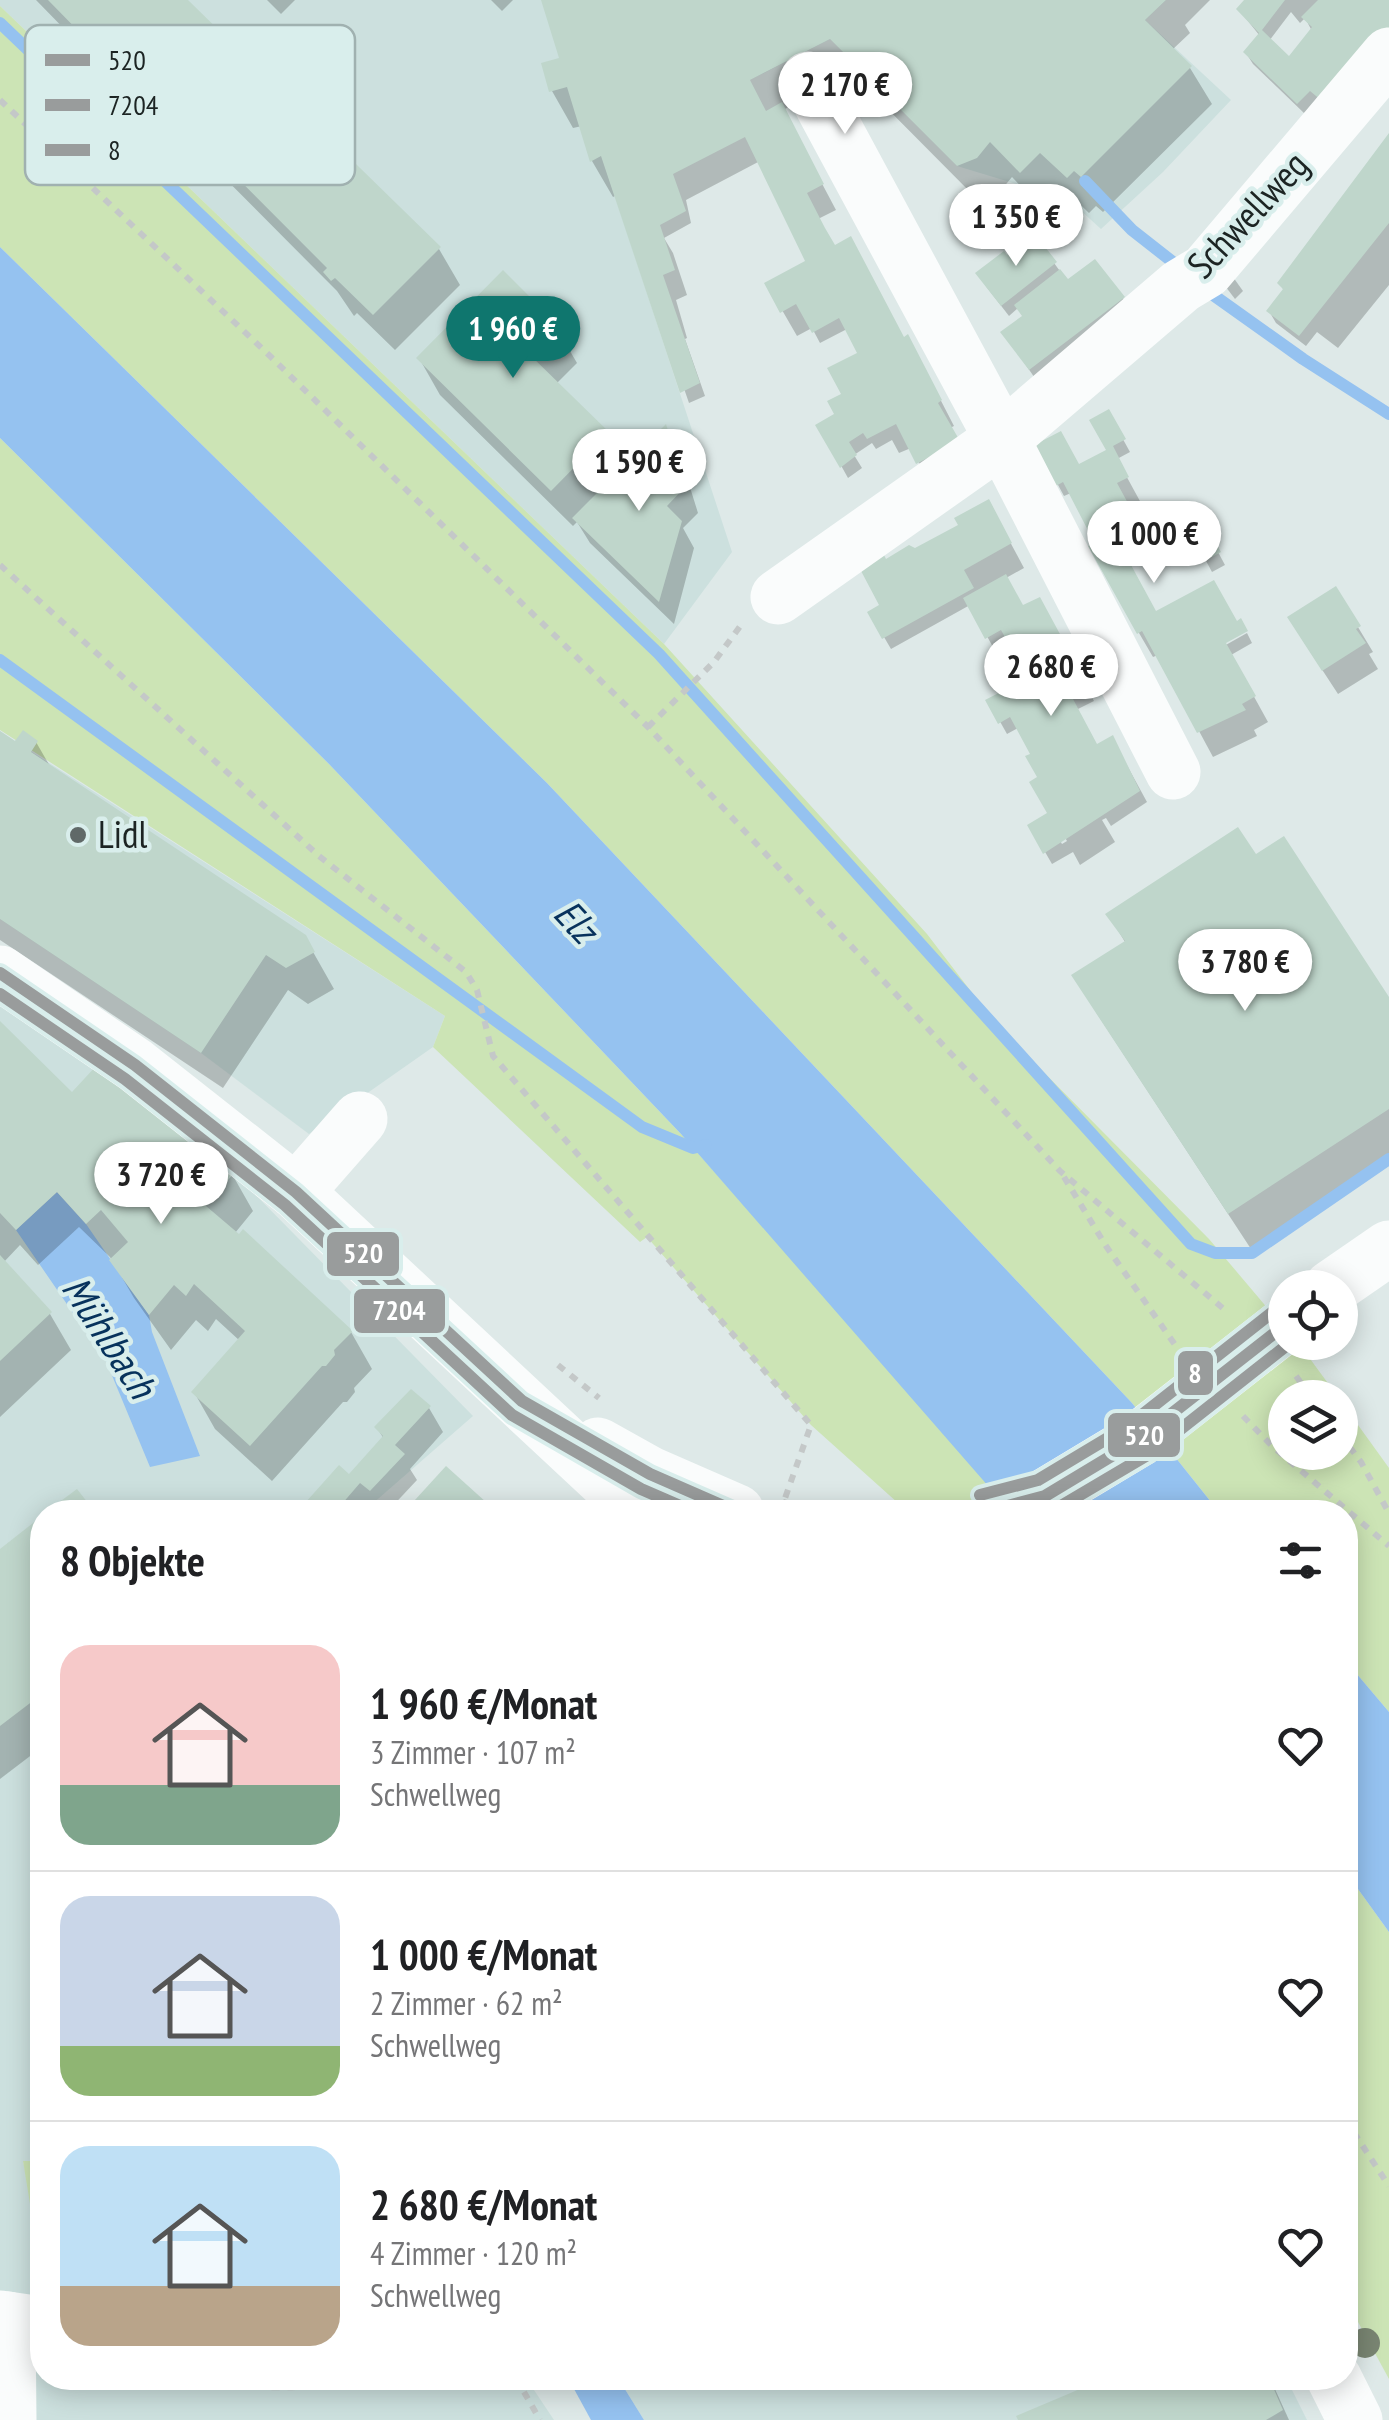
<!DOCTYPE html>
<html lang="de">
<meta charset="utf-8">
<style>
body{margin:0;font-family:"PT Sans Narrow",sans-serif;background:#f6f6f6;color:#202124;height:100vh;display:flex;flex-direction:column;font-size:38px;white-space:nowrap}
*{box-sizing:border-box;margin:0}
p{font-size:32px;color:#757577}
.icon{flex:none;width:55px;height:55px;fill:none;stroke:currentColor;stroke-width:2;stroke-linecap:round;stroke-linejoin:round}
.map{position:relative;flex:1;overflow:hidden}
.drawer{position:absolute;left:30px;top:1500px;width:1328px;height:890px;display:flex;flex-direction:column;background:#fff;border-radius:40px;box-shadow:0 5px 25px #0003}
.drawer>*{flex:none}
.buttons{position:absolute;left:1268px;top:1270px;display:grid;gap:20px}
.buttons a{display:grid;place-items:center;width:90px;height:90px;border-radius:50%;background:#fff;box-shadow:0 5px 25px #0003;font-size:50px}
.price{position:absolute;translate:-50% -85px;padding:0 22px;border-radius:35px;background:#fff;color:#222;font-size:32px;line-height:65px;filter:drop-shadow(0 2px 5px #0008)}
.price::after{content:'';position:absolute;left:50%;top:60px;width:30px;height:22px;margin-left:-15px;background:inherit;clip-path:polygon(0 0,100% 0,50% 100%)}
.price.active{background:#0f766e;color:#fff}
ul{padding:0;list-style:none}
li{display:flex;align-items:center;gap:30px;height:250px;padding:0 30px}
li+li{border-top:2px solid #e0e0e0}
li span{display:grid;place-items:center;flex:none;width:280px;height:200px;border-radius:30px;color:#555}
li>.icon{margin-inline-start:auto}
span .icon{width:120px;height:120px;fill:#fffc;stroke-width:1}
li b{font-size:42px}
h2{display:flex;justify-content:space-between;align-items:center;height:120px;padding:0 30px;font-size:42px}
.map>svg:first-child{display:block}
.built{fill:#cce0de}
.green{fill:#cce4b5}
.water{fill:#95c2f0}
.shadow{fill:#0003;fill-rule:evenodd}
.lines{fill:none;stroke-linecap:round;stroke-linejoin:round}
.stream{stroke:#95c2f0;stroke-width:12}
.building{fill:#bfd6cb}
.path{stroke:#c4c8c8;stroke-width:6;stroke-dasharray:8 8;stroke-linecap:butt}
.minor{stroke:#fafcfc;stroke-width:55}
.major{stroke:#fafcfc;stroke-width:55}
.bus-1-casing{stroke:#d9eeec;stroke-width:20}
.bus-2-casing{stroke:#d9eeec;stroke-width:20}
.bus-3-casing{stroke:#d9eeec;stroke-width:20}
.bus-1{stroke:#999c9c;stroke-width:12}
.bus-2{stroke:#999c9c;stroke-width:12}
.bus-3{stroke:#999c9c;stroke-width:12}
.tree{fill:#798572}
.poi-dot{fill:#606968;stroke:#d9eeec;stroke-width:4}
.labels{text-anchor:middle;stroke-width:9;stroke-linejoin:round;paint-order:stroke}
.street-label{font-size:38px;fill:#1c2423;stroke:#d9eeec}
.poi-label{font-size:38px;fill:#1c2423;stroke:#d9eeec;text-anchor:start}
.water-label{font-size:40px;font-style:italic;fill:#07325c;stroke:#d9eeec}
.key{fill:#d9eeec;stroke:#a0b1b0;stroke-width:2.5}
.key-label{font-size:28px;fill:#1c2423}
.line-badge{stroke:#d9eeec;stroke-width:4}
.badge-label{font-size:28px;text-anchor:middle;font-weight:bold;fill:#fff}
</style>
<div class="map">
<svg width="1389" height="2420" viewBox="0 0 1389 2420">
<rect width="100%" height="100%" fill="#dee9e8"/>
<g class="built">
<polygon points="0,0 1166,0 1145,20 1231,100 1163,172 1101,229 1069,200 957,166 830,39 602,156 732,552 664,644 0,6"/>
<polygon points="23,730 32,752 445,1016 433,1047 309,1134 201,1053 0,919 0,731 15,741"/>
<polygon points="0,1001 234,1173 473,1416 363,1512 42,1512 42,2161 23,2162 42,2235 42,2378 526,2378 554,2420 0,2420"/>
<polygon points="618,2378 1286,2378 1307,2420 644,2420"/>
</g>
<g class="green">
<polygon points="0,6 664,644 927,934 996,1024 1209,1239 1308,1356 1338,1397 1285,1398 1285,1452 1340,1452 1340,1400 1389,1468 1389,1712 1345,1660 1345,1512 1219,1512 1132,1403 547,783 0,247"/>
<polygon points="0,438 329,764 681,1134 1015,1512 908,1512 811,1425 647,1237 640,1242 433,1047 445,1016 0,730"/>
<polygon points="1345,1871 1389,1932 1389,2379 1345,2298"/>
<polygon points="23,2161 42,2161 42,2235 32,2216"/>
</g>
<g class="water">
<polygon points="0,247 547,783 1132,1403 1219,1512 1015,1512 989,1487 681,1134 329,764 0,438"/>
<polygon points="57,1192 86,1224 149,1315 152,1332 200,1456 150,1467 106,1361 16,1230"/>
<polygon points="1345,1660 1389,1712 1389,1932 1345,1871"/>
<polygon points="568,2378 618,2378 644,2420 591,2420"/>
</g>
<g class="shadow">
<polygon points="36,0 184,0 439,249 460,285 395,350 357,313 354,316 337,291 122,75 116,82"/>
<polygon points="267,0 295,0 281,14"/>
<polygon points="491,0 513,0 502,11"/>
<polygon points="544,0 1210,0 1185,25 1190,33 1172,50 1190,68 1212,104 1103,212 1096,206 1089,213 1063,188 1042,208 1012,177 997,195 980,202 853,74 783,110 836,210 818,219 834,248 921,362 954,426 950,428 933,488 911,448 899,453 892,440 876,449 872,443 854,455 862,468 848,478 819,426 838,416 860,354 847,329 820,343 812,328 797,336 767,284 809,262 760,161 686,200 691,223 664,238 673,253 687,295 676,300 687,338 685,339 705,396 689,403 617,195 613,197 592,161 582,126 573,128 552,91 544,64 562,60"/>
<path d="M1247 0H1386L1389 3 1305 114 1253 64 1246 53 1260 36 1239 10ZM1291 12 1300 23 1305 18 1312 31 1289 59 1269 41Z"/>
<polygon points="1389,136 1389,285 1338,348 1317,332 1306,346 1276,323 1269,311 1284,291 1280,283"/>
<polygon points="1054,263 1068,282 1123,298 1137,323 1045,393 1004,333 1024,318 1018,308 1009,316 985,285"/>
<polygon points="1228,270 1243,291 1235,299 1219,278"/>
<polygon points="556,327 577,363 556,384 607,434 626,467 665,428 679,452 698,513 683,528 694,548 674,624 590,543 577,522 573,526 440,395 419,358"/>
<polygon points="1108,412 1130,452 1117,459 1141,503 1129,509 1153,555 1130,567 1156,614 1224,641 1224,646 1247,633 1252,643 1231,655 1268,722 1254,730 1257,736 1213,757 1158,655 1153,657 1139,633 1071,493 1064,496 1037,446 1078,467 1109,451"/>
<polygon points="1002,527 1024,568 1006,578 1023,609 1053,624 1094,701 1076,710 1096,747 1112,738 1147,802 1111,826 1106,818 1102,820 1115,842 1080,865 1073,852 1052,864 1030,826 1046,817 1062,844 1067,841 1033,783 1041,778 1034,755 1018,728 1007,734 989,702 1031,679 1010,640 994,649 970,605 891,649 870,613 883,606 886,562 915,551"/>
<polygon points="1211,539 1225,565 1212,572 1198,546"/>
<polygon points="1335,589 1373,652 1369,654 1378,669 1338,694 1304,642"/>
<polygon points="0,734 15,744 36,742 51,768 304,936 334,989 308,1004 288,990 223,1088 0,940"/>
<polygon points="1255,858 1389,1002 1389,1159 1251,1249 1096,1012 1125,942 1108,914"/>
<polygon points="0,1024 72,1096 232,1174 253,1211 235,1233 351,1332 372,1369 354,1388 355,1392 347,1402 343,1402 272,1481 215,1429 194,1392 240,1341 216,1319 208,1331 196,1320 171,1350 134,1298 110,1257 79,1227 38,1265 20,1245 3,1263 50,1314 71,1350 0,1417"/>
<polygon points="429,1408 443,1432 410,1469 417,1480 387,1512 375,1507 370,1512 300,1512 340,1469 349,1478 384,1439 377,1428"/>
<polygon points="42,1519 42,1747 0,1779 0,1552"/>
<polygon points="1113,2378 1270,2378 1289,2420 1021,2420"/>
</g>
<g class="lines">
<g class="stream">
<polyline points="0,23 659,654 1191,1244 1215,1253 1252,1253 1389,1159"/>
<polyline points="1085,181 1132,230 1183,270"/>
<polyline points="1202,287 1303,359 1389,414"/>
<polyline points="0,660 642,1127 693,1148 706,1145"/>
</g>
</g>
<g class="building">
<polygon points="48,0 188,0 441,247 373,315 335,278 331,281 323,272 327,268 100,40 94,47"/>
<polygon points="541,0 1166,0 1145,20 1192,66 1081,177 1074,171 1067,178 1040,153 1020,173 990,142 977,158 957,166 830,39 750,80 766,111 782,102 824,184 807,193 825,228 835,245 851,236 904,337 908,334 942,400 938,403 960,441 916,464 896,424 867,439 863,433 849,442 857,455 840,468 815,425 834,414 827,401 841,394 827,368 857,353 839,318 812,333 796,304 780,313 764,283 805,261 745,137 673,174 686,211 660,225 675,270 663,275 700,383 680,393 601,156 590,162 567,87 549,92 541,63 559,58"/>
<polygon points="1244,0 1285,0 1262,30 1289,56 1312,27 1301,17 1318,0 1389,0 1389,35 1328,106 1310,91 1297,104 1243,52 1259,33 1236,9"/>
<polygon points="1389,133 1389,223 1299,336 1266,311 1283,289 1277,283"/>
<polygon points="1034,233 1057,262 1001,306 975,273 1004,251 1007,255"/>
<polygon points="1095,259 1125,297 1029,370 1000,332 1022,316 1014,305 1060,269 1068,279"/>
<polygon points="503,270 558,325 529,354 609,432 551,491 416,358"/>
<polygon points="1109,409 1126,439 1113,446 1129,477 1117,483 1142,529 1118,541 1156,611 1214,580 1237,621 1241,618 1248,631 1226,643 1256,696 1242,704 1246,710 1197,733 1142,631 1137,634 1088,546 1094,542 1063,482 1056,486 1034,445 1061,431 1079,464 1106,450 1089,420"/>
<polygon points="666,424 685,487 667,506 682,521 659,602 572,518"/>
<polygon points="989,499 1012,543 964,570 974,588 882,639 867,612 879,605 860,569 884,555 886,559 909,545 915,548 958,525 954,518"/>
<polygon points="1212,536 1221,552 1203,562 1194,545"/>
<polygon points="1006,574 1023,605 1040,597 1082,675 1065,684 1097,744 1113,735 1140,791 1043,854 1027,825 1047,813 1029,782 1037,777 1025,756 1030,754 1010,717 998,724 985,700 1028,678 1001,630 985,639 963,598"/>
<polygon points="1336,586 1361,626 1356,629 1366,643 1322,671 1287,617"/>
<polygon points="23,730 38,741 31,752 306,935 315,952 286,968 266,955 201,1053 0,919 0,731 15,741"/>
<polygon points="1238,827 1256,854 1284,836 1389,997 1389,1109 1228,1214 1071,975 1125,941 1105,914"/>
<polygon points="0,1021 72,1092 97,1065 234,1173 206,1206 239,1234 243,1229 353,1331 334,1350 335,1355 326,1366 322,1366 250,1446 191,1392 245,1331 194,1284 186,1296 174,1285 149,1315 109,1260 128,1242 101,1210 86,1224 57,1192 16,1230 0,1213"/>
<polygon points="0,1255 52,1312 0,1361"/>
<polygon points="411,1389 431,1406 395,1445 405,1454 370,1491 360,1483 335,1512 297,1512 339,1465 349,1474 383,1436 374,1427"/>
<polygon points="446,1466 497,1512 404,1512"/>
<polygon points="77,1489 95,1512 46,1512"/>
<polygon points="42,1516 42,1694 0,1726 0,1549"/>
<polygon points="1106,2378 1269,2378 1283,2410 1266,2420 1018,2420 1016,2416"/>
</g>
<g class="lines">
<g class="path">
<polyline points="0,100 270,356 648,727 1060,1171 1225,1310"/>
<polyline points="0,565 319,856 466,972 477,990 493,1056 811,1425 784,1501"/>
<polyline points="648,727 714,662 741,625"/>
<polyline points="1064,1177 1106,1246 1178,1349"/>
<polyline points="558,1365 599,1398"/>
<polyline points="1296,1376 1312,1398"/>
<polyline points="1243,1416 1271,1445 1389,1546"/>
<polyline points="1340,1434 1361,1462 1389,1513"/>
<polyline points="783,1502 820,1512"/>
<polyline points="848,1512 903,1507 905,1512"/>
<polyline points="1345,2119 1389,2186"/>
<path d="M176 2378C233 2385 295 2395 351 2378"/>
<polyline points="516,2378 540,2420"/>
</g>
<g class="minor">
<polyline points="808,79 1002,439 1173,772"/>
<polyline points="778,597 1002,439 1181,286 1206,271 1389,55"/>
<polyline points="0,973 135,1065 296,1192 639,1512"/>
<polyline points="296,1192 360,1119"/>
<polyline points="598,1445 650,1474 737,1512"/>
<polyline points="8,2319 9,2420"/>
<polyline points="1334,2378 1355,2420"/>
</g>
<g class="major">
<polyline points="1331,1288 1389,1248"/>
<polyline points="1026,1512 1045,1496 1138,1440 1285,1325"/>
<polyline points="0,2318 42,2324"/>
</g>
<defs>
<g id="bus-1">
<polyline points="0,973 135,1065 296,1192 522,1401 650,1474 737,1512"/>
<polyline points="985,1512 1045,1496 1138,1440 1285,1325"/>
</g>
<g id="bus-2">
<polyline points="0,994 125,1079 285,1205 512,1415 641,1489 694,1512"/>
<polyline points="1051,1512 1149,1454 1291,1342"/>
</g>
<polyline id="bus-3" points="980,1495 1038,1480 1128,1426 1274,1311"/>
</defs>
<use href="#bus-1" class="bus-1-casing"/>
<use href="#bus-2" class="bus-2-casing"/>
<use href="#bus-3" class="bus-3-casing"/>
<use href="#bus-1" class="bus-1"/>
<use href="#bus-2" class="bus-2"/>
<use href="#bus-3" class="bus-3"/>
</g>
<circle class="tree" cx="1365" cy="2343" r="15"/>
<circle class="poi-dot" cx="78" cy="835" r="10"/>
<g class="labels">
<g class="street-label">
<text transform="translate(1248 215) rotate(-47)" y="13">Schwellweg</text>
</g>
<g class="poi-label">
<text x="98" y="848">Lidl</text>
</g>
<g class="water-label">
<text transform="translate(576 921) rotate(47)" y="14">Elz</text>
<text transform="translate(109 1337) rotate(57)" y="14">Mühlbach</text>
</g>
</g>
<rect x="25" y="25" width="330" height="160" rx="15" class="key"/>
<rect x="45" y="54" width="45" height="12" fill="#999c9c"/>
<rect x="45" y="99" width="45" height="12" fill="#999c9c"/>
<rect x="45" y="144" width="45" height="12" fill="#999c9c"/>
<g class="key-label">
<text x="108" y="70">520</text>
<text x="108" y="115">7204</text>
<text x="108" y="160">8</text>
</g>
<g class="line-badge">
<rect x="325" y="1230" width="76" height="48" rx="10" fill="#999c9c"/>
<rect x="352" y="1287" width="95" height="48" rx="10" fill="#999c9c"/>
<rect x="1176" y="1349" width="39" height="48" rx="10" fill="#999c9c"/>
<rect x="1106" y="1411" width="76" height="48" rx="10" fill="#999c9c"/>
</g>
<g class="badge-label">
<text x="363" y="1263">520</text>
<text x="399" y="1320">7204</text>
<text x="1195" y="1383">8</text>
<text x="1144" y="1445">520</text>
</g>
</svg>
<div class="buttons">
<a><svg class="icon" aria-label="locate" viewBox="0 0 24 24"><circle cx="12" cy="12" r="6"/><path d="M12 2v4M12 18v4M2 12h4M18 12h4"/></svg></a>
<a><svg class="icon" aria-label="layers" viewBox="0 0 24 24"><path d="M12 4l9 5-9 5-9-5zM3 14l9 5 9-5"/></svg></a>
</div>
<b class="price" style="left:845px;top:137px">2 170 €</b>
<b class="price" style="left:1016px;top:269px">1 350 €</b>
<b class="price active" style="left:513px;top:381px">1 960 €</b>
<b class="price" style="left:639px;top:514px">1 590 €</b>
<b class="price" style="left:1154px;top:586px">1 000 €</b>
<b class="price" style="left:1051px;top:719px">2 680 €</b>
<b class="price" style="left:1245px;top:1014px">3 780 €</b>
<b class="price" style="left:161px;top:1227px">3 720 €</b>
<section class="drawer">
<h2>8 Objekte<svg class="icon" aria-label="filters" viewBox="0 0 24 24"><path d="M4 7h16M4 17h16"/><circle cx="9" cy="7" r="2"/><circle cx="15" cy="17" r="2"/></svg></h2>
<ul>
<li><span style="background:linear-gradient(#f6c9c9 70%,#7fa58c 0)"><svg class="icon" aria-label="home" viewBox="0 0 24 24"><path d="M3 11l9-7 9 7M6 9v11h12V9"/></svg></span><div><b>1 960 €/Monat</b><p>3 Zimmer · 107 m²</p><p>Schwellweg</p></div><svg class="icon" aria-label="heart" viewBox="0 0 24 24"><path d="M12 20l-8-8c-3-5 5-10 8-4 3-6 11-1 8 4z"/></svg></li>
<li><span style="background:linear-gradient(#c9d6e8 75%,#8fb573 0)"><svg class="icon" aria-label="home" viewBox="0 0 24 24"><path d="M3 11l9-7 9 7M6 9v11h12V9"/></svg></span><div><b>1 000 €/Monat</b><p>2 Zimmer · 62 m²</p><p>Schwellweg</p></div><svg class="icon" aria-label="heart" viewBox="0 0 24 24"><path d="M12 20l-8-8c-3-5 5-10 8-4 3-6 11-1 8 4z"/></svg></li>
<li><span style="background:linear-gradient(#bfe0f5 70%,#b9a48a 0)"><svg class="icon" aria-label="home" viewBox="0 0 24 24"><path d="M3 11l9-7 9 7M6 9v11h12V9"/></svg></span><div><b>2 680 €/Monat</b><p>4 Zimmer · 120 m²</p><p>Schwellweg</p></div><svg class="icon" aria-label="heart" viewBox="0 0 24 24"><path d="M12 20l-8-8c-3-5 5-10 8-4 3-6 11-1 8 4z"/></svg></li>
</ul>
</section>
</div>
